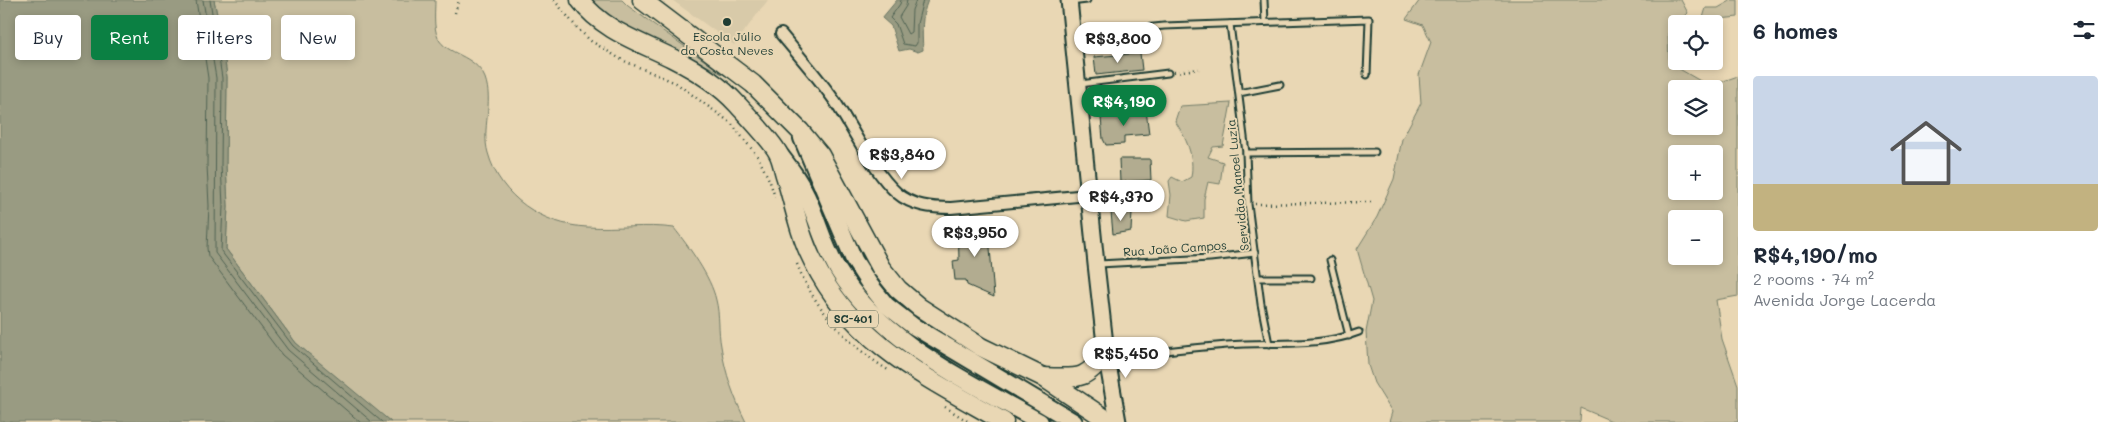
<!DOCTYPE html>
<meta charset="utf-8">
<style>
body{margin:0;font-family:Mali,sans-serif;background:#f6f6f7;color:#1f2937;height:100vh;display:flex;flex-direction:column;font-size:19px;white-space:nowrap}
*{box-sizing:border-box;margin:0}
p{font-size:16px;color:#747a83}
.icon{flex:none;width:28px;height:28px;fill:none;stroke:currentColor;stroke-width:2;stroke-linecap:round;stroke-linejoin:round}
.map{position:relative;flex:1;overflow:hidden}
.drawer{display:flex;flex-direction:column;background:#fff;width:375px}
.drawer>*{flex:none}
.guide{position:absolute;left:15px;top:15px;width:475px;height:45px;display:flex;gap:10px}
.buttons{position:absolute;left:1668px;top:15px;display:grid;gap:10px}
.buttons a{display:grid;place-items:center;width:55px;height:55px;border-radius:5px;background:#fff;box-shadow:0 2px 8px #0003;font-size:25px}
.price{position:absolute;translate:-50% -42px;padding:0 11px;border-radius:18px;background:#fff;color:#222;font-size:16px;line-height:32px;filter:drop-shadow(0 1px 2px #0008)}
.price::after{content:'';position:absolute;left:50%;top:30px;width:15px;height:11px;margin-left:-8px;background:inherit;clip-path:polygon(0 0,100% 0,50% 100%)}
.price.on{background:#0b8043;color:#fff}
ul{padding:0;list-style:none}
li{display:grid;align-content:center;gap:10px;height:265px;padding:0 15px}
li+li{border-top:1px solid #e0e1e3}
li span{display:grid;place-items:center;height:155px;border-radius:5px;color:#555}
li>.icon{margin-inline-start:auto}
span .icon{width:90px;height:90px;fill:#fffc;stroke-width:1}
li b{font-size:21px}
h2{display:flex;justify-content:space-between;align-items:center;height:60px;padding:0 15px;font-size:21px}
.pill{padding:0 18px;border-radius:5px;background:#fff;box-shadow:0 2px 8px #0003;font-size:18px;line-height:45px}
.pill.on{background:#0b8043;color:#fff}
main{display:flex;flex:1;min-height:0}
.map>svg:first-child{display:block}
.built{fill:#d8caa9}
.green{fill:#c8be9f;stroke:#747e6a;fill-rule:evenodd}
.water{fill:#999b82;stroke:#687563}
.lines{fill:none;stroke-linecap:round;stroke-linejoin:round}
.shore{stroke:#506353;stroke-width:1}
.building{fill:#b2ac90;stroke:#1f3d34}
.service-casing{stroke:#1f3d34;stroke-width:9}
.minor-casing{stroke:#1f3d34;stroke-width:14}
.secondary-casing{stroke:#1f3d34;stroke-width:19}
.primary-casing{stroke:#1f3d34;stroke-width:20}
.trunk-casing{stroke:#1f3d34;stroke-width:21}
.path{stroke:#1f3d34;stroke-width:2.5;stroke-dasharray:1 4;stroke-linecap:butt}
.service{stroke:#e9d7b4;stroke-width:5}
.minor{stroke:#e9d7b4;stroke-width:10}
.secondary{stroke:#e9d7b4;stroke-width:15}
.primary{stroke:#e9d7b4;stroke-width:16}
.trunk{stroke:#e9d7b4;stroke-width:18}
.poi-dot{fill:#1f3d34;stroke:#e9d7b4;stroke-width:2}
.labels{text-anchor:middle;stroke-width:4;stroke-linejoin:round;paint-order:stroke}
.shield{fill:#e9d7b4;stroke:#5c6b5a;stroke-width:1}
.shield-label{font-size:11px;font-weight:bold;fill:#1f3d34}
.poi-label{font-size:12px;fill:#1f3d34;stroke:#e9d7b4}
.street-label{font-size:12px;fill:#1f3d34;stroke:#e9d7b4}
</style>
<main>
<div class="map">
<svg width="1738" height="422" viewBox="0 0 1738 422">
<rect width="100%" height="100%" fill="#e9d7b4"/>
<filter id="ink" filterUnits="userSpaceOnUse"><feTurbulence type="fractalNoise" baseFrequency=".02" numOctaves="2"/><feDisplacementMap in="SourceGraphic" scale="10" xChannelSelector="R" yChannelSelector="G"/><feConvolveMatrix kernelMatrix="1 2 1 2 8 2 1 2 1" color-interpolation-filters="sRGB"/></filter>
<g filter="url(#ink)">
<polygon class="built" points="672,0 768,0 734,45"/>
<g class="green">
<path d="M214 0H435C435 11 433 27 438 38 446 55 475 54 485 78 494 103 481 129 488 153 500 197 543 225 587 227 617 229 645 224 674 228 689 247 711 277 716 300 720 315 718 331 721 346 725 373 734 398 746 422H391L383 417 296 343 226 249 228 206 226 165 227 77 222 38Z"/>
<path d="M592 0H622L628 6 726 76C709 67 692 57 674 49 642 35 618 27 592 0Z"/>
<path d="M1420 0H1681L1688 13 1668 33 1669 63 1709 86 1738 76V296L1716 300 1722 339 1738 385V422H1614L1581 408 1580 422H1389L1392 412 1374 383 1368 365 1366 332 1372 301 1357 249 1377 217 1394 179 1402 139 1421 103 1419 75 1431 42 1423 25 1406 19ZM1676 89H1714V126H1676ZM1676 154H1714V191H1676ZM1676 219H1714V256H1676Z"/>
<polygon points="1732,0 1738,0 1738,17 1702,21 1706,8 1718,8"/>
<path d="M1231 103 1223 146 1213 147 1208 157 1223 162 1220 184 1208 182 1204 199V218L1186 221 1169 216 1171 195 1169 181 1172 177 1182 182 1191 177C1195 156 1186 138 1175 121L1180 106Z"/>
</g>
<g class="water">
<polygon points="0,0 214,0 222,38 227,77 226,165 228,206 226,249 296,343 391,422 0,422"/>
<path d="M897 0H928C921 17 922 32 923 50L918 52 909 49 899 51 891 26 882 18Z"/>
</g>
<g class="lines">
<g class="shore">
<polyline points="196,0 208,78 207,165 209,206 207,248 208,256 282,355 360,422"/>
<polyline points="203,0 216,78 215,253 288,350 372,422"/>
<polyline points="210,0 222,78 221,165 223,206 221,251 293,346 382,422"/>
<polyline points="901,0 900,4 890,18 896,24 903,44 915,46 917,43 917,24 923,0"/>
<polyline points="907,0 906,6 899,17 908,34 911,32 912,10 916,0"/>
</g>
</g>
<g class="building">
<polygon points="1140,53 1142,70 1096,75 1094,57"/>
<polygon points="1146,110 1149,134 1124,136 1124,144 1106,145 1103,139 1101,118"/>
<polygon points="1119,159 1150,159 1151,180 1120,182"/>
<polygon points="1111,212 1132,212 1131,231 1113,234"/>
<polygon points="988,223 994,297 967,285 966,280 955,280 953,261 959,260 958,224"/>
</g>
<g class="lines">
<defs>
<g id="service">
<polyline points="1264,0 1265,22"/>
<polyline points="1070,2 1087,0"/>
<polyline points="1230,24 1246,153 1248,204 1261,304 1269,344"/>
<polyline points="1074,35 1164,26 1369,19 1367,75"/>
<polyline points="1080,84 1168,73"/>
<polyline points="1239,93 1280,85"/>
<polyline points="1246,153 1375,152"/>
<polyline points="1330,260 1349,336"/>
<polyline points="1099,264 1210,258 1255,253"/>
<polyline points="1258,278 1311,278"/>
<path d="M1109 358C1148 353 1188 348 1227 345 1270 341 1318 348 1359 332"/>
</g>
<path id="minor" d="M781 34C799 56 818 77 834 100 852 127 874 173 897 193 912 206 932 208 951 208L1088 195"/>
<polyline id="secondary" points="1069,0 1096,264 1106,353 1118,422"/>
<g id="primary">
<polyline points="802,138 854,260 870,285 886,305 913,326 1074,422"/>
<path d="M780 155C790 168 800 181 807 197 818 221 824 247 838 270 882 343 968 381 1040 422"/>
</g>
<g id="trunk">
<path d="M580 0C602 30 640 42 672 58 696 70 719 84 737 104 747 115 772 141 778 153 782 160 783 170 786 178 794 206 800 236 813 261 854 345 928 378 1004 422"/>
<polyline points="642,0 753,84 800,131 820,155 881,268 898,289 919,307 981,347 1043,377 1110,422"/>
<path d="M1043 377C1078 378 1084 382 1106 353"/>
</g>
</defs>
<use href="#service" class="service-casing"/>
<use href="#minor" class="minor-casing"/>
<use href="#secondary" class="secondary-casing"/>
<use href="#primary" class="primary-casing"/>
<use href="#trunk" class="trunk-casing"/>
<g class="path">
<polyline points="554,0 578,29 591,41 622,60 676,83 731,123 758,157 770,182 775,197"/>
<polyline points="455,13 459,0"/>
<polyline points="1174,72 1199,69"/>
<polyline points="1255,204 1371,202"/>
<path d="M797 264C814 308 848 345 888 370"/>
<polyline points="945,407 969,422"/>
</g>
<use href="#service" class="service"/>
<use href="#minor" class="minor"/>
<use href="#secondary" class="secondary"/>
<use href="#primary" class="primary"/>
<use href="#trunk" class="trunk"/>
</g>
</g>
<circle class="poi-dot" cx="727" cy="22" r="5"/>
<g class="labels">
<rect class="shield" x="828" y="310.5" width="50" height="17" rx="4"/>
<g class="shield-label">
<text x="853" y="323">SC-401</text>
</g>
<g class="poi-label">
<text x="727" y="41">Escola Júlio<tspan x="727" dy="14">da Costa Neves</tspan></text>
</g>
<g class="street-label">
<text transform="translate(1238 185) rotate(-96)" y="4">Servidão Manoel Luzia</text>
<text transform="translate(1175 249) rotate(-4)" y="4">Rua João Campos</text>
</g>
</g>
</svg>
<div class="buttons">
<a><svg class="icon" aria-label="locate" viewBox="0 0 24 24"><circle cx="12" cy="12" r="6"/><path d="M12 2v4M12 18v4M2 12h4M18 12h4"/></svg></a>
<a><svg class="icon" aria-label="layers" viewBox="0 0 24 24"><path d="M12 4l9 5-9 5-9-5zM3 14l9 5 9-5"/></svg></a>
<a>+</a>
<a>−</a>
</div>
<b class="price" style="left:1118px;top:64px">R$3,800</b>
<b class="price on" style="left:1124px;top:127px">R$4,190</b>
<b class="price" style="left:902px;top:180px">R$3,840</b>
<b class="price" style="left:1121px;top:222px">R$4,370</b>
<b class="price" style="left:975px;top:258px">R$3,950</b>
<b class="price" style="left:1126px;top:379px">R$5,450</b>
<div class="guide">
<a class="pill">Buy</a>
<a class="pill on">Rent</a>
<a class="pill">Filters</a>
<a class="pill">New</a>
</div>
</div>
<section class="drawer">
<h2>6 homes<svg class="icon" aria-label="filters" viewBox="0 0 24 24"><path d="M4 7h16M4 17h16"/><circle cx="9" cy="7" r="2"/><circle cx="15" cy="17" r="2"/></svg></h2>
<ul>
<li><span style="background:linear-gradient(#c9d6e8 70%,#c2b280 0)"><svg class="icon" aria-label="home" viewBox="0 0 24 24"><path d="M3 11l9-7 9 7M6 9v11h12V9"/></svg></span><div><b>R$4,190/mo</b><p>2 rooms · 74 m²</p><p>Avenida Jorge Lacerda</p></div></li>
</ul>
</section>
</main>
